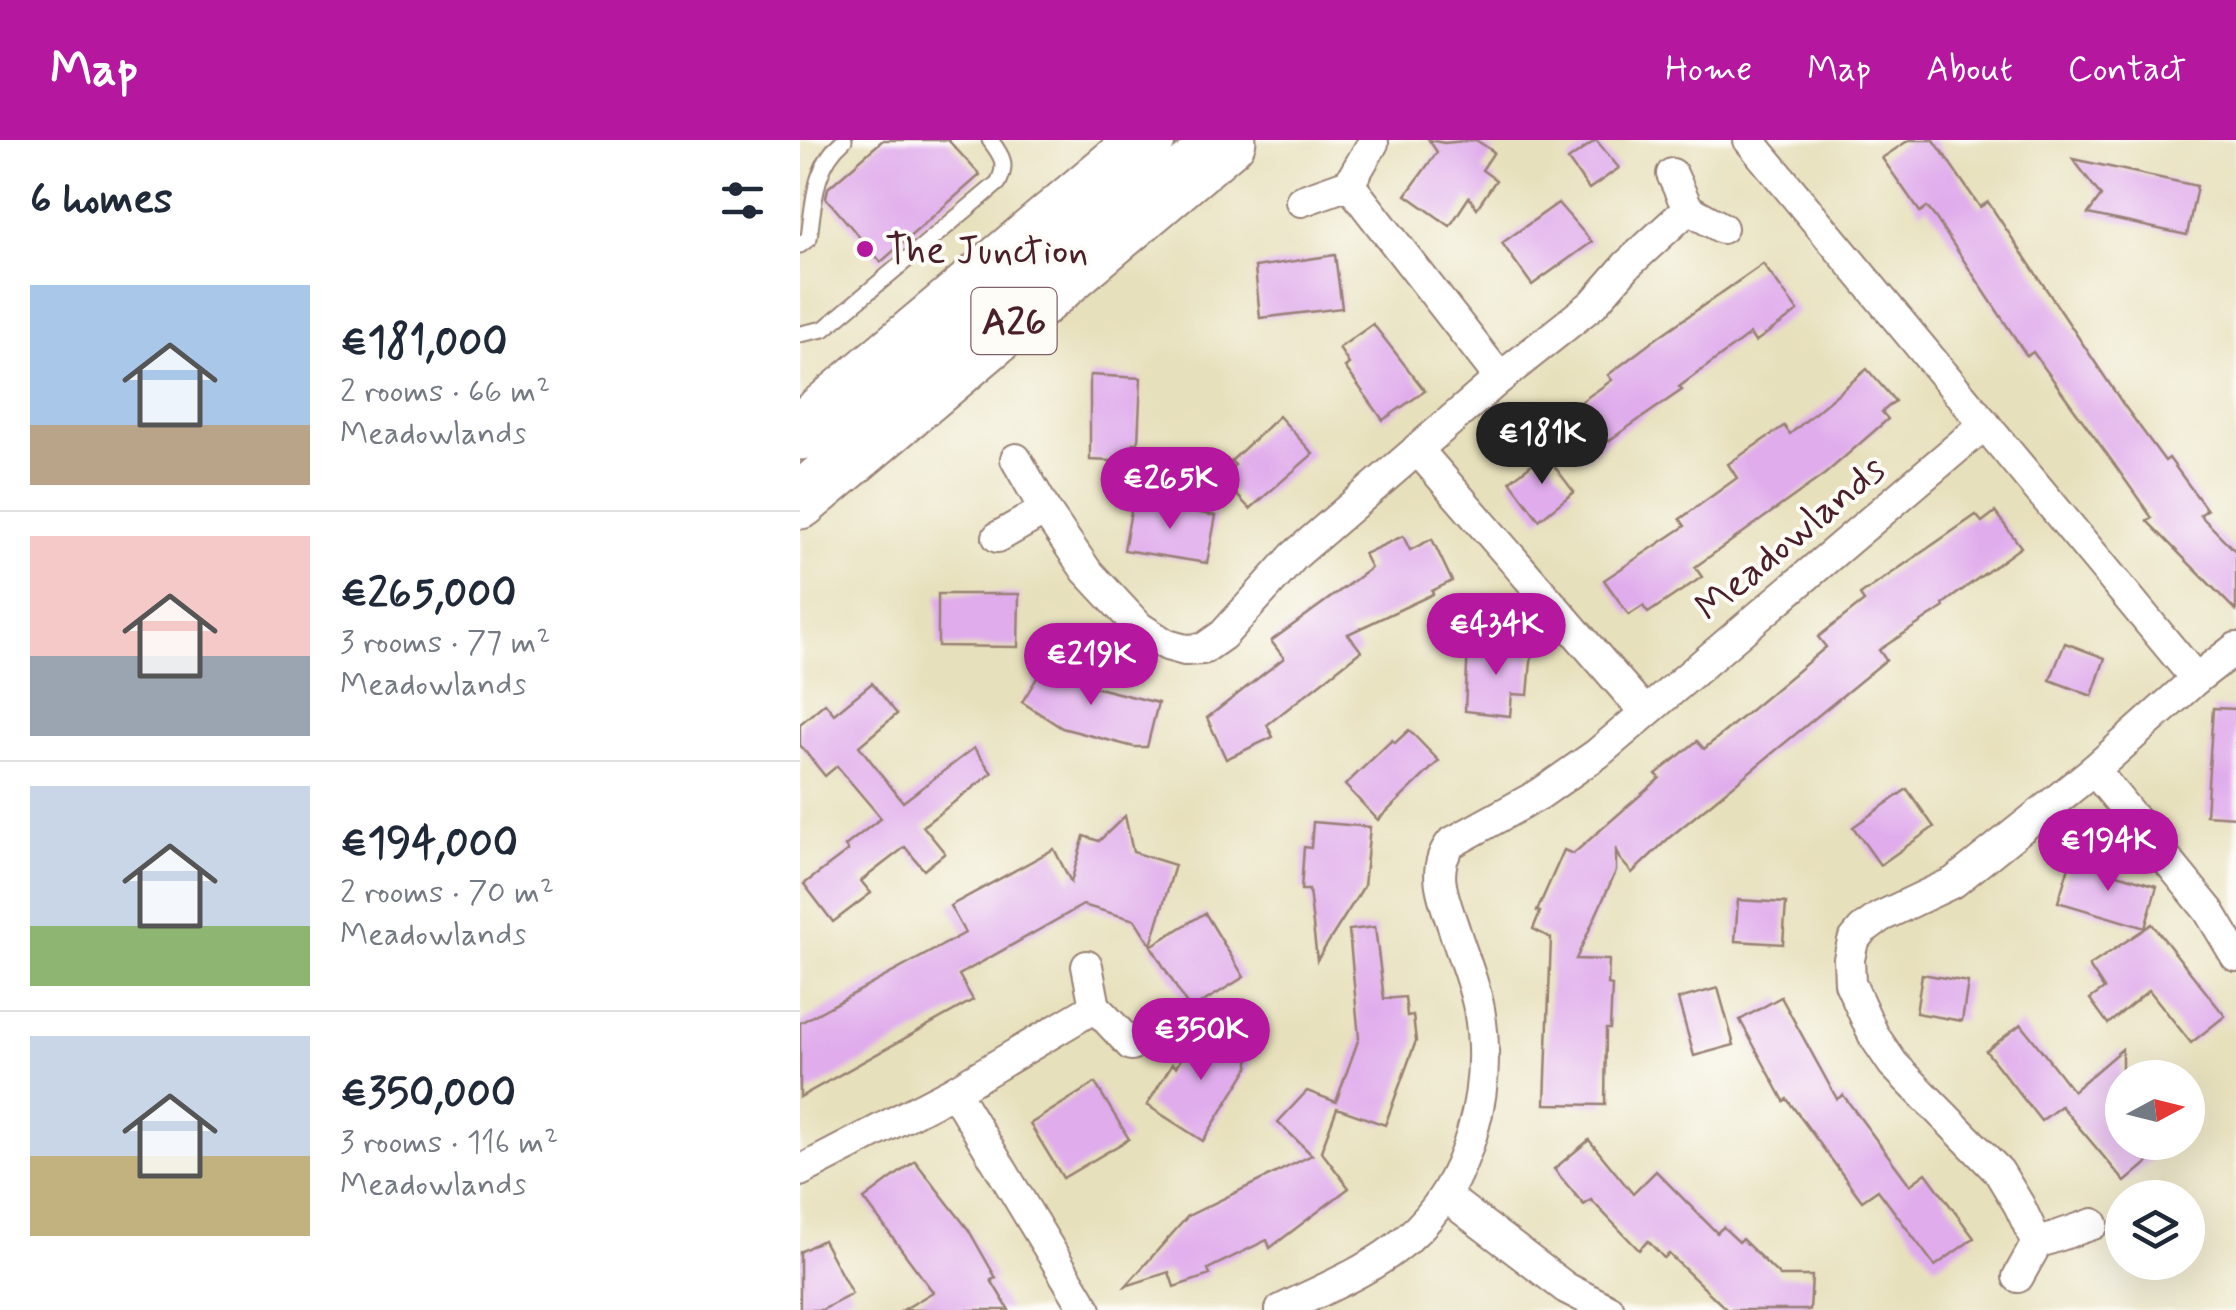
<!DOCTYPE html>
<meta charset="utf-8">
<style>
body{margin:0;font-family:Mynerve,sans-serif;background:#f2f2f3;color:#1f2937;height:100vh;display:flex;flex-direction:column;font-size:38px;white-space:nowrap}
*{box-sizing:border-box;margin:0}
p{font-size:32px;color:#747a83}
.icon{flex:none;width:55px;height:55px;fill:none;stroke:currentColor;stroke-width:2;stroke-linecap:round;stroke-linejoin:round}
.map{position:relative;flex:1;overflow:hidden}
.side{display:flex;flex-direction:column;background:#fff;width:800px}
.side>*{flex:none}
.needle{width:65px;rotate:83deg}
.buttons{position:absolute;left:1305px;top:920px;display:grid;gap:20px}
.buttons a{display:grid;place-items:center;width:100px;height:100px;border-radius:50%;background:#fff;box-shadow:0 10px 40px #0002;font-size:50px}
.price{position:absolute;translate:-50% -85px;padding:0 22px;border-radius:35px;background:#b5179e;color:#fff;font-size:32px;line-height:65px;filter:drop-shadow(0 2px 5px #0008)}
.price::after{content:'';position:absolute;left:50%;top:60px;width:30px;height:22px;margin-left:-15px;background:inherit;clip-path:polygon(0 0,100% 0,50% 100%)}
.price.on{background:#222;color:#fff}
ul{padding:0;list-style:none}
li{display:flex;align-items:center;gap:30px;height:250px;padding:0 30px}
li+li{border-top:2px solid #e0e1e3}
li span{display:grid;place-items:center;flex:none;width:280px;height:200px;border-radius:0px;color:#555}
li>.icon{margin-inline-start:auto}
span .icon{width:120px;height:120px;fill:#fffc;stroke-width:1}
li b{font-size:42px}
h2{display:flex;justify-content:space-between;align-items:center;height:120px;padding:0 30px;font-size:42px}
header{display:flex;align-items:center;gap:60px;box-sizing:border-box;height:140px;padding:0 50px;background:#b5179e;color:#fff}
header strong{font-size:48px}
nav{display:flex;gap:55px;margin-inline-start:auto;font-size:35px}
main{display:flex;flex:1;min-height:0}
.map>svg:first-child{display:block}
.building{fill:#e0acec}
.lines{fill:none;stroke-linecap:round;stroke-linejoin:round}
.lane-casing{stroke:#988074;stroke-width:19}
.street-casing{stroke:#988074;stroke-width:34}
.highway-casing{stroke:#988074;stroke-width:59}
.lane{stroke:#fff;stroke-width:15}
.street{stroke:#fff;stroke-width:30}
.highway{stroke:#fff;stroke-width:55}
.poi-dot{fill:#b5179e;stroke:#fdfcf7;stroke-width:4}
.labels{text-anchor:middle;stroke-width:8;stroke-linejoin:round;paint-order:stroke}
.shield{fill:#fdfcf7;stroke:#806168;stroke-width:2.5}
.shield-label{font-size:38px;font-weight:bold;fill:#4a1f2b}
.poi-label{font-size:40px;fill:#4a1f2b;stroke:#fdfcf7;text-anchor:start}
.street-label{font-size:40px;fill:#4a1f2b;stroke:#fdfcf7}
</style>
<header>
<strong>Map</strong>
<nav><a>Home</a><a>Map</a><a>About</a><a>Contact</a></nav>
</header>
<main>
<section class="side">
<h2>6 homes<svg class="icon" aria-label="filters" viewBox="0 0 24 24"><path d="M4 7h16M4 17h16"/><circle cx="9" cy="7" r="2"/><circle cx="15" cy="17" r="2"/></svg></h2>
<ul>
<li><span style="background:linear-gradient(#a9c7e8 70%,#b9a48a 0)"><svg class="icon" aria-label="home" viewBox="0 0 24 24"><path d="M3 11l9-7 9 7M6 9v11h12V9"/></svg></span><div><b>€181,000</b><p>2 rooms · 66 m²</p><p>Meadowlands</p></div></li>
<li><span style="background:linear-gradient(#f6c9c9 60%,#9aa5b1 0)"><svg class="icon" aria-label="home" viewBox="0 0 24 24"><path d="M3 11l9-7 9 7M6 9v11h12V9"/></svg></span><div><b>€265,000</b><p>3 rooms · 77 m²</p><p>Meadowlands</p></div></li>
<li><span style="background:linear-gradient(#c9d6e8 70%,#8fb573 0)"><svg class="icon" aria-label="home" viewBox="0 0 24 24"><path d="M3 11l9-7 9 7M6 9v11h12V9"/></svg></span><div><b>€194,000</b><p>2 rooms · 70 m²</p><p>Meadowlands</p></div></li>
<li><span style="background:linear-gradient(#c9d6e8 60%,#c2b280 0)"><svg class="icon" aria-label="home" viewBox="0 0 24 24"><path d="M3 11l9-7 9 7M6 9v11h12V9"/></svg></span><div><b>€350,000</b><p>3 rooms · 116 m²</p><p>Meadowlands</p></div></li>
</ul>
</section>
<div class="map">
<svg width="1436" height="1170" viewBox="0 0 1436 1170">
<rect width="100%" height="100%" fill="#fdfcf7"/>
<filter id="ink" filterUnits="userSpaceOnUse"><feTurbulence type="fractalNoise" baseFrequency=".01" numOctaves="2"/><feDisplacementMap in="SourceGraphic" scale="20" xChannelSelector="R" yChannelSelector="G"/><feConvolveMatrix kernelMatrix="1 2 1 2 8 2 1 2 1" color-interpolation-filters="sRGB"/></filter>
<filter id="wash" filterUnits="userSpaceOnUse"><feTurbulence type="fractalNoise" baseFrequency=".0048" numOctaves="4" result="noise"/><feDisplacementMap in="SourceGraphic" scale="40" xChannelSelector="R" yChannelSelector="G"/><feGaussianBlur stdDeviation="2.25" result="paint"/><feColorMatrix in="noise" values="0 0 0 0 0 0 0 0 0 0 0 0 0 0 0 0 0 1.4 0 .05"/><feComposite in="paint" operator="in"/></filter>
<g filter="url(#wash)">
<rect width="100%" height="100%" fill="#e7e0bc"/>
<g id="blocks">
<g class="building">
<polygon points="83,0 148,0 180,35 81,122 26,58 28,48"/>
<polygon points="629,0 644,3 676,0 694,12 682,30 696,40 677,68 669,57 650,86 606,55 637,12"/>
<polygon points="796,0 819,28 789,49 768,20"/>
<polygon points="1109,0 1134,0 1180,67 1188,62 1323,264 1365,321 1369,318 1407,370 1400,375 1436,412 1436,471 1347,381 1352,378 1314,324 1233,212 1227,216 1137,80 1127,67 1120,72 1082,18"/>
<polygon points="1273,19 1397,46 1387,95 1288,74 1301,56"/>
<polygon points="758,63 792,102 732,145 702,103"/>
<polygon points="535,115 542,168 460,178 455,127"/>
<polygon points="963,124 998,171 955,202 950,194 879,247 882,250 782,319 755,280 812,240 808,235 861,195"/>
<polygon points="573,184 625,251 583,280 545,227 549,224 539,208"/>
<polygon points="1067,229 1095,261 1082,272 1088,279 1025,334 895,427 902,437 848,473 843,466 829,475 804,440 885,386 880,379 937,338 928,324 984,286 990,294"/>
<polygon points="290,235 341,238 338,303 333,303 332,322 290,320"/>
<polygon points="479,276 513,314 450,369 421,338 435,325 431,321"/>
<polygon points="745,314 774,352 739,380 710,341"/>
<polygon points="333,360 416,376 407,423 324,410"/>
<polygon points="1195,372 1221,407 1143,464 1144,467 1079,510 1086,520 870,697 832,733 819,718 816,708 816,731 776,819 809,820 808,845 812,846 810,889 806,889 805,965 745,964 751,798 733,789 740,772 737,771 764,710 773,714 860,638 856,634 897,601 904,609 1026,507 1018,497 1064,461 1060,455 1176,375 1182,382"/>
<polygon points="603,396 610,410 632,399 652,441 632,451 633,454 548,494 561,511 467,585 473,597 426,619 407,578 484,518 471,501 571,428 564,414"/>
<polygon points="138,454 219,454 218,507 138,506"/>
<polygon points="1265,503 1305,518 1292,556 1250,540"/>
<polygon points="668,504 732,510 728,555 712,554 710,576 665,571"/>
<polygon points="248,520 286,545 358,563 347,607 334,607 262,588 222,562"/>
<polygon points="72,543 97,574 59,606 103,662 174,608 192,633 123,686 145,713 124,730 105,707 61,741 71,753 33,782 4,744 48,711 45,706 81,678 37,626 25,636 0,605 0,584 25,563 34,574"/>
<polygon points="1413,568 1436,569 1436,677 1406,675"/>
<polygon points="609,590 639,621 578,680 545,645 592,600 595,603"/>
<polygon points="1107,649 1134,687 1080,725 1053,687"/>
<polygon points="325,676 333,712 375,725 351,805 335,780 283,765 159,835 173,860 0,957 0,883 165,793 150,766 254,709 271,742 284,696 299,701"/>
<polygon points="513,682 570,687 564,746 517,820 509,750 501,750 504,707 511,708"/>
<polygon points="1271,720 1357,746 1345,788 1258,762"/>
<polygon points="938,760 986,763 983,804 935,801"/>
<polygon points="405,773 444,837 390,870 351,806"/>
<polygon points="1352,784 1425,876 1391,903 1349,850 1308,884 1290,859 1304,849 1289,826"/>
<polygon points="575,787 584,859 605,857 607,876 613,875 616,901 585,985 537,968 521,1011 549,1048 470,1108 467,1100 408,1129 410,1135 374,1147 369,1132 326,1146 388,1076 512,1015 478,982 507,951 536,962 559,898 549,790"/>
<polygon points="1122,834 1168,842 1162,881 1116,873"/>
<polygon points="918,848 934,905 894,916 878,859"/>
<polygon points="981,857 1037,959 1043,955 1110,1045 1126,1033 1174,1098 1135,1126 1078,1050 1062,1061 987,959 984,961 940,880"/>
<polygon points="1221,884 1273,951 1322,909 1322,1002 1372,1002 1325,1042 1261,966 1241,981 1186,911"/>
<polygon points="403,885 449,916 449,927 403,1001 347,965 372,924 376,927"/>
<polygon points="295,943 329,999 263,1038 230,984"/>
<polygon points="789,1000 833,1054 856,1031 917,1093 923,1087 939,1102 942,1099 980,1136 1012,1136 1010,1170 927,1170 869,1114 864,1118 848,1101 839,1110 791,1060 784,1065 754,1029"/>
<polygon points="115,1021 168,1089 196,1138 191,1140 209,1170 103,1170 133,1152 64,1059"/>
<polygon points="23,1100 52,1154 22,1170 0,1170 0,1112"/>
</g>
</g>
</g>
<g filter="url(#ink)">
<use href="#blocks" fill-opacity="0" stroke="#988074" stroke-width="2.5"/>
<g class="lines">
<defs>
<g id="lane">
<path d="M0 105 9 98C14 62 14 25 44 0"/>
<path d="M0 194 24 189 198 43C208 24 202 16 190 0"/>
</g>
<g id="street">
<polyline points="949,0 1396,539 1436,508"/>
<polyline points="872,34 888,69 922,88"/>
<polyline points="549,44 700,238"/>
<polyline points="501,61 549,44 573,3"/>
<polyline points="617,309 844,571"/>
<polyline points="216,319 245,370 286,430 339,487 367,505 385,510 403,509 423,495 494,416 700,238 793,164 827,125 888,69"/>
<polyline points="198,397 245,370"/>
<polyline points="1396,539 1294,630 1409,771 1436,816"/>
<polyline points="287,826 295,867 331,905"/>
<polyline points="154,951 286,1170"/>
<polyline points="0,1031 154,951 295,867"/>
<polyline points="645,1056 766,1148 809,1170"/>
<polyline points="1237,1103 1219,1065 1199,1032 1093,924 1074,896 1050,843 1049,819 1053,801 1062,790 1080,777 1154,742 1294,630"/>
<polyline points="1218,1137 1237,1103 1293,1084"/>
<path d="M481 1170C523 1149 572 1130 607 1099 670 1045 693 948 679 869 674 842 662 815 654 789 644 759 630 730 651 703L740 654 797 614 1185 284"/>
</g>
<g id="highway">
<polyline points="0,292 347,0"/>
<polyline points="0,361 428,0"/>
</g>
</defs>
<use href="#lane" class="lane-casing"/>
<use href="#street" class="street-casing"/>
<use href="#highway" class="highway-casing"/>
<use href="#lane" class="lane"/>
<use href="#street" class="street"/>
<use href="#highway" class="highway"/>
</g>
</g>
<circle class="poi-dot" cx="65" cy="109" r="10"/>
<g class="labels">
<rect class="shield" x="171.5" y="148" width="85" height="66" rx="8"/>
<g class="shield-label">
<text x="214" y="194">A26</text>
</g>
<g class="poi-label">
<text x="85" y="123">The Junction</text>
</g>
<g class="street-label">
<text transform="translate(989 397) rotate(-40)" y="14">Meadowlands</text>
</g>
</g>
</svg>
<div class="buttons">
<a><svg class="needle" viewBox="-14 -14 28 28"><path d="M0-13l5 13h-10z" fill="#e53935"/><path d="M0 13l5-13h-10z" fill="#747a83"/></svg></a>
<a><svg class="icon" aria-label="layers" viewBox="0 0 24 24"><path d="M12 4l9 5-9 5-9-5zM3 14l9 5 9-5"/></svg></a>
</div>
<b class="price on" style="left:742px;top:347px">€181K</b>
<b class="price" style="left:370px;top:392px">€265K</b>
<b class="price" style="left:696px;top:538px">€434K</b>
<b class="price" style="left:291px;top:568px">€219K</b>
<b class="price" style="left:1308px;top:754px">€194K</b>
<b class="price" style="left:401px;top:943px">€350K</b>
</div>
</main>
